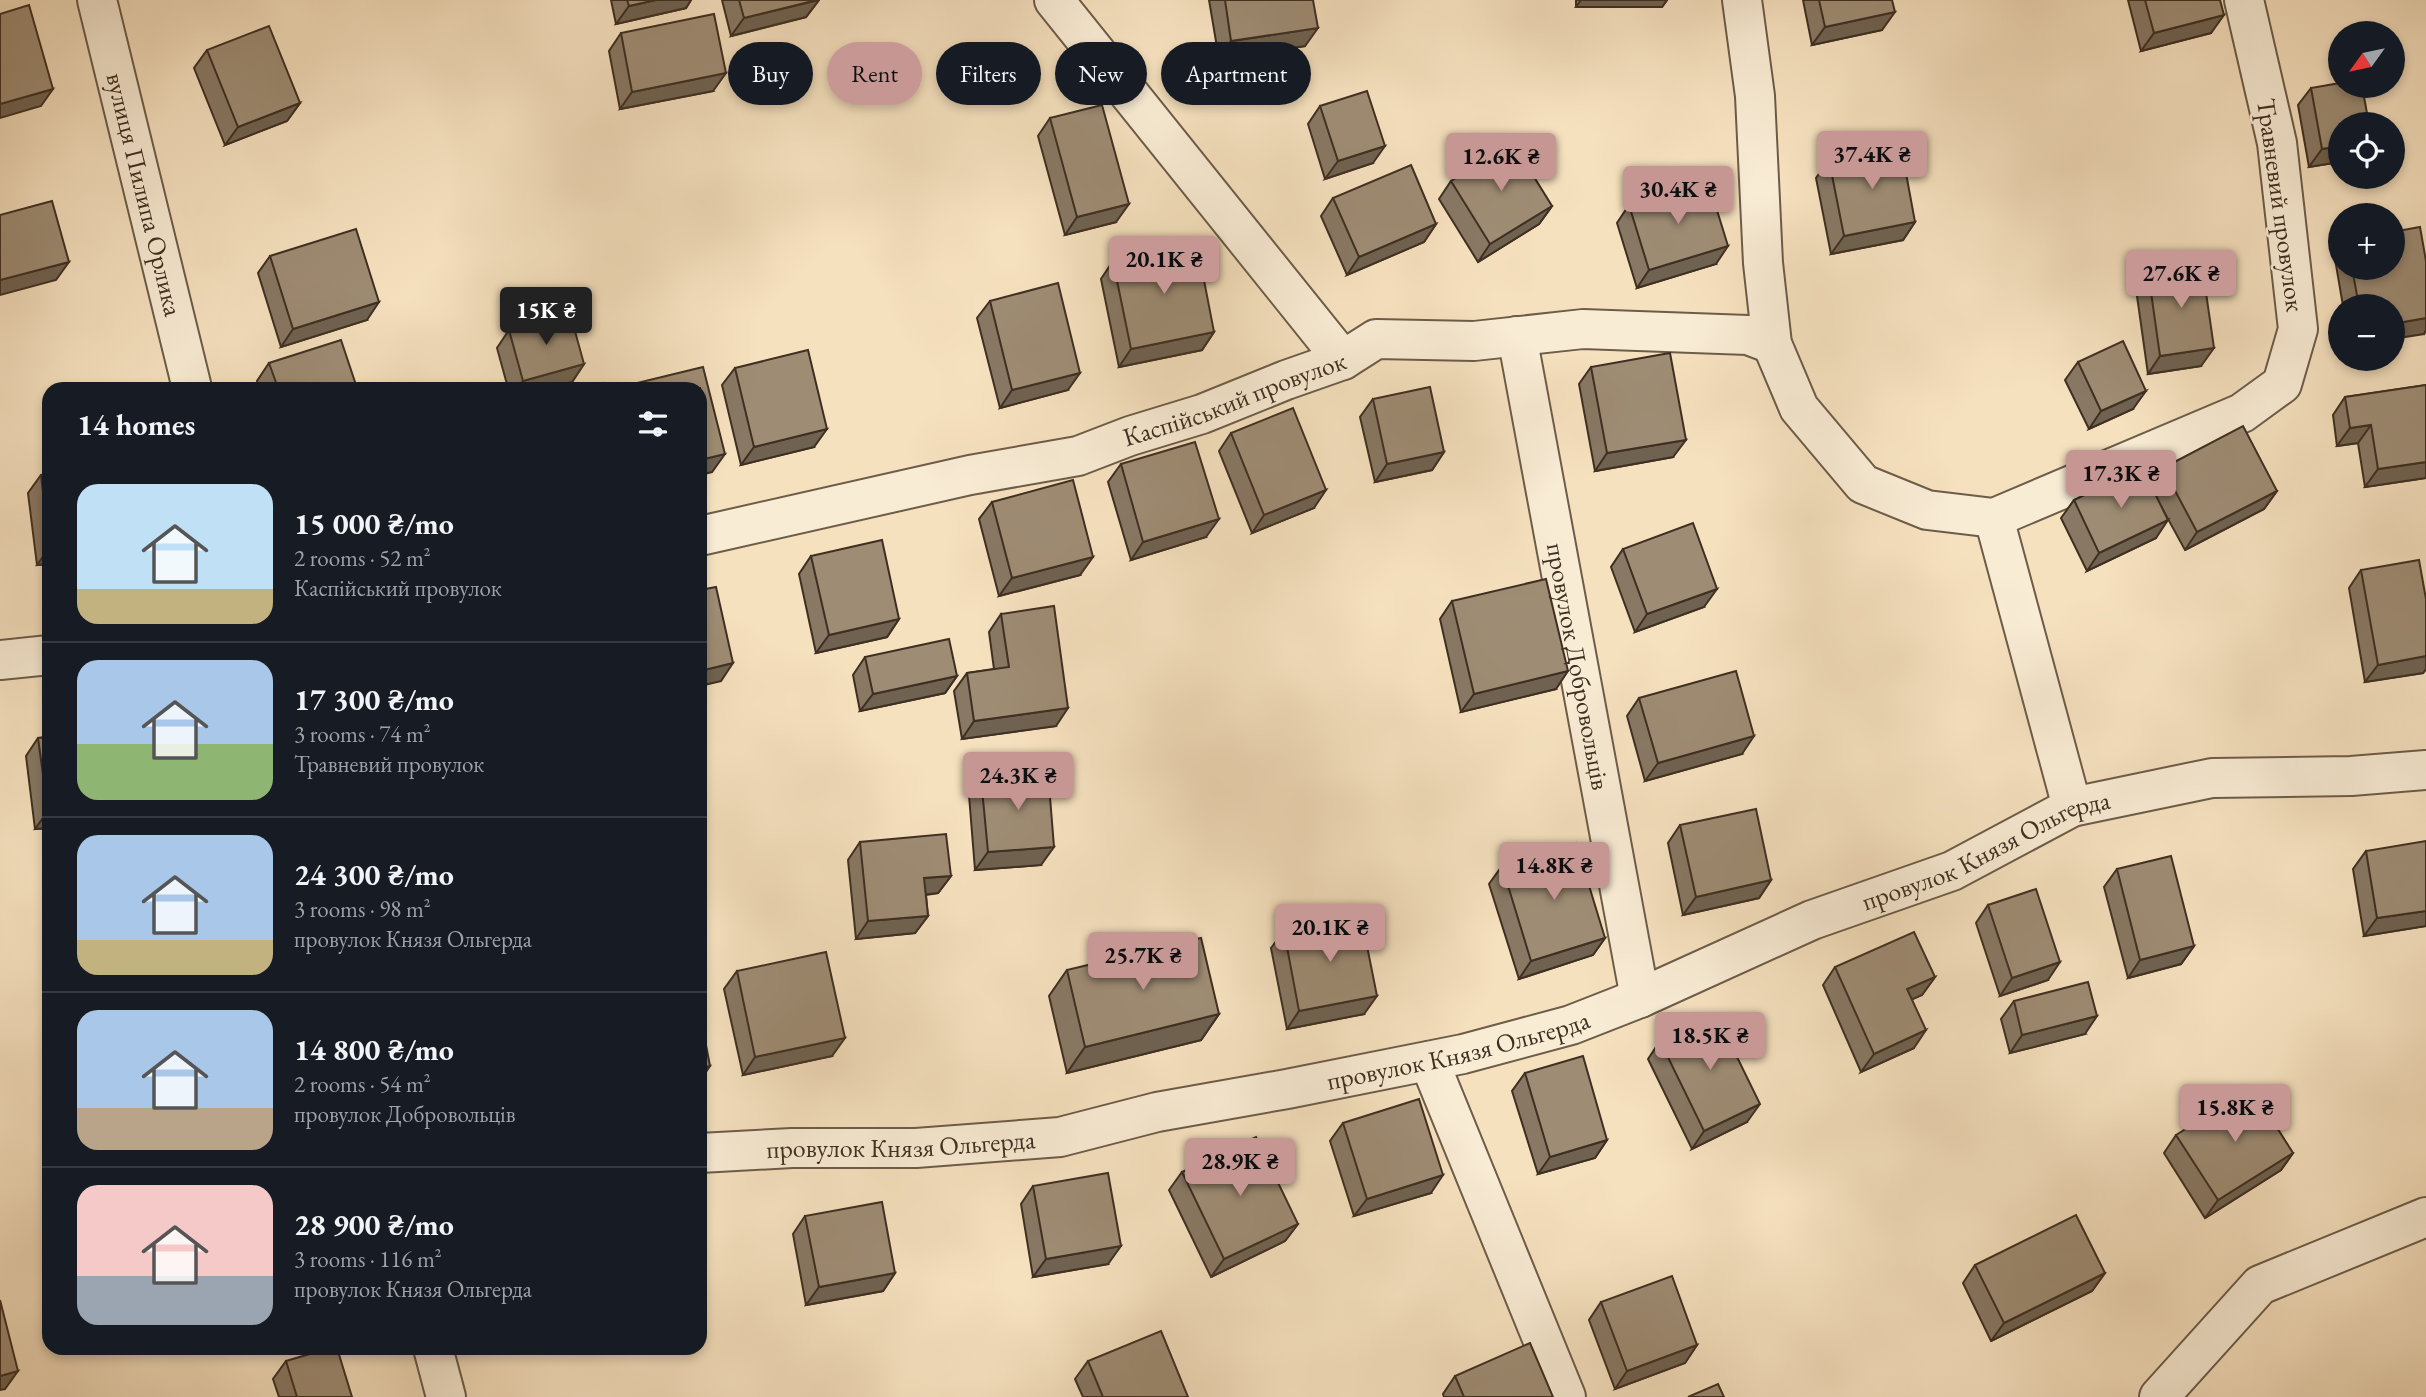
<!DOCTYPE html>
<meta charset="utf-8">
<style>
body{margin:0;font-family:"EB Garamond",serif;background:#242831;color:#f1f3f6;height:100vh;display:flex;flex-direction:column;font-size:26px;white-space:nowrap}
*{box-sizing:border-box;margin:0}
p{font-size:23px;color:#9ea1a6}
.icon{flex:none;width:38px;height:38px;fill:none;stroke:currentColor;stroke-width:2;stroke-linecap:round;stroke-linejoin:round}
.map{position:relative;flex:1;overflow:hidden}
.sheet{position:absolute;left:42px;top:382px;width:665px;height:973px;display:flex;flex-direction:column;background:#171b24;border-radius:21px;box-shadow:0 4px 10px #0003}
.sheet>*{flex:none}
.hud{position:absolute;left:728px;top:42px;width:665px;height:63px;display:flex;gap:14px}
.needle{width:46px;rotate:237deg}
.tools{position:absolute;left:2328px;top:21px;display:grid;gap:14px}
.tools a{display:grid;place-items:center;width:77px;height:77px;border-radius:50%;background:#171b24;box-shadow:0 4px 10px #0003;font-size:35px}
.price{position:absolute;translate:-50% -60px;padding:0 16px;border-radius:7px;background:#c59692;color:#111;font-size:23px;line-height:46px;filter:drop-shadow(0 2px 4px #0008)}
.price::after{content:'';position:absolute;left:50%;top:42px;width:21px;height:16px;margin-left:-10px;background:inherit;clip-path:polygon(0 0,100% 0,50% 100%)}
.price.on{background:#222;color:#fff}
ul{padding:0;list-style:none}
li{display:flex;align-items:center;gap:21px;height:175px;padding:0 35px}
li+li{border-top:2px solid #363941}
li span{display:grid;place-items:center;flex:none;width:196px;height:140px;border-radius:21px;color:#555}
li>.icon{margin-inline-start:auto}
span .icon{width:84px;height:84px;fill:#fffc;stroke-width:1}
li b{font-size:30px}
h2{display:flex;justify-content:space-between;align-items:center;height:84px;padding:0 35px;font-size:30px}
.pill{padding:0 24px;border-radius:32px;background:#171b24;box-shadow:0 4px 10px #0003;font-size:24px;line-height:63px}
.pill.on{background:#c59692;color:#111}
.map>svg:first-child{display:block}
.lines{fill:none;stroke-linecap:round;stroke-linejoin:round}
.minor-casing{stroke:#6d5c49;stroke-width:42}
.minor{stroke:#f9ecd5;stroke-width:38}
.wall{fill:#887864;stroke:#3f2f22;stroke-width:2}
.shaded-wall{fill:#6f6251;stroke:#3f2f22;stroke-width:2}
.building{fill:#9e8c74;stroke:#3f2f22;stroke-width:2}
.labels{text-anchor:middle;stroke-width:5;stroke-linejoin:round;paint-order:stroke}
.street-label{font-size:26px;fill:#3f2f22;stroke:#f9ecd5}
</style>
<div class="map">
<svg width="2426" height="1397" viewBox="0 0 2426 1397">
<rect width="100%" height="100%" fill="#f6e1bf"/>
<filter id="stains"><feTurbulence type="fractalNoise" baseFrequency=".00286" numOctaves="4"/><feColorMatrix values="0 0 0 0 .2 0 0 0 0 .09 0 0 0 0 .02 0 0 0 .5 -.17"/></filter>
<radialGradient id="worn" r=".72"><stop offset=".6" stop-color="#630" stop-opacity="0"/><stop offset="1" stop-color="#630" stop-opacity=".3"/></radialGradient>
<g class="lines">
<defs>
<g id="minor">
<path id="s1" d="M97 0 192 388"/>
<polyline points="1054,0 1343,360"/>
<polyline points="1742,0 1755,96 1763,263 1772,344 1799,408 1863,484 1927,510 1994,518 2242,413 2282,384 2298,329 2277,143 2244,0"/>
<path id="s2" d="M1517 336 1640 998"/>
<polyline points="1994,518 2072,807"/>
<path id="s3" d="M700 536 970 475 1078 456 1130 436 1202 414 1286 380 1343 360 1376 339 1474 341 1583 329 1748 335 1772 344"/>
<polyline points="0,660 49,655"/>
<polyline points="1429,1061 1566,1397"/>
<path id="s4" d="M700 1153 792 1148H916L1060 1137 1157 1112 1287 1089 1463 1054 1571 1025 1640 998 1812 920 1952 871 2072 807 2212 778 2351 776 2426 770"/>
<polyline points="433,1348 446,1397"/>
<polyline points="2159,1397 2260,1285 2426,1217"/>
</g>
</defs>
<use href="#minor" class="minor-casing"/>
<use href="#minor" class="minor"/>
</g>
<g class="wall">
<polygon points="611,0 691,0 686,8 616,24"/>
<polygon points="722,0 819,0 806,17 731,36"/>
<polygon points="1209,0 1313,0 1305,46 1219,59"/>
<polygon points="1576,0 1667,0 1662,7 1576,7"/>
<polygon points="1803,0 1892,0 1882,30 1812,45"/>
<polygon points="2128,0 2220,0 2211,33 2141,51"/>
<polygon points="621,33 713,91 620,109 609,51"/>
<polygon points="207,50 300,103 287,121 225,145 194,68"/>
<polygon points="2311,88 2340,124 2340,162 2309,167 2298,105"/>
<polygon points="1320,106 1373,163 1325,179 1308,124"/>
<polygon points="1050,118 1116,222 1065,235 1038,136"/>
<polygon points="1829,160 1915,222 1903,240 1831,254 1816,178"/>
<polygon points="1451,181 1552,206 1539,224 1478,262 1439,199"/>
<polygon points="1333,198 1436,224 1424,242 1347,275 1321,216"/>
<polygon points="1629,205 1716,264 1637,288 1617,223"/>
<polygon points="2340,251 2340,268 2392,268 2426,261 2426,330 2424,334 2392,306 2343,306 2335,259"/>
<polygon points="270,256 367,320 281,347 258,273"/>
<polygon points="1113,261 1214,332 1202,350 1119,367 1101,279"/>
<polygon points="2148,271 2201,366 2148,374 2136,289"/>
<polygon points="990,301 1068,390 1000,408 977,318"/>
<polygon points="509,330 584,364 572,382 547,388 508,388 497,348"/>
<polygon points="2078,362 2133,409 2089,429 2065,380"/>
<polygon points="269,363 357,388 259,388 257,381"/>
<polygon points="1591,367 1673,457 1595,471 1579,384"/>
<polygon points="735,368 814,447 741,465 722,385"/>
<polygon points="2426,385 2426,478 2365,487 2358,443 2337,446 2333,415 2345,397"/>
<polygon points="1373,399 1444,452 1432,470 1375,482 1360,417"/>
<polygon points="1231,433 1314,508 1252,533 1219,451"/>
<polygon points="1121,464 1206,537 1131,560 1108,482"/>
<polygon points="2163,468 2277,491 2264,509 2185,550 2162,508 2156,538 2087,571 2061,518 2074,500 2151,485"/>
<polygon points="49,474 49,564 37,565 28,493 41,475"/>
<polygon points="992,502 1080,575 999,596 979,519"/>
<polygon points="1623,549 1704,607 1635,632 1611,567"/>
<polygon points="811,556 899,619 887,637 816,653 799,574"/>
<polygon points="2361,570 2426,599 2426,669 2423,673 2365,682 2349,588"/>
<polygon points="1452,601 1556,689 1461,712 1440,619"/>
<polygon points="1001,614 1056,726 962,739 954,691 967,673 994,669 989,632"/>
<polygon points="865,657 957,676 945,693 860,711 853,675"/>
<polygon points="1639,698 1742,754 1645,781 1627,716"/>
<polygon points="49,737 49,828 35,829 26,756 38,738"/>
<polygon points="981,778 1041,865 975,870 969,795"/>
<polygon points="1680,825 1771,880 1759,898 1683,915 1668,843"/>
<polygon points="860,842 951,876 938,893 926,895 928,916 915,933 856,939 848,860"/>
<polygon points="2366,851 2426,926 2364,936 2353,869"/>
<polygon points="1502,866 1605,938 1593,955 1519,979 1489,884"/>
<polygon points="2117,869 2194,946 2181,964 2128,978 2104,887"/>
<polygon points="1988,905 2048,980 2000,996 1976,923"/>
<polygon points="1284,931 1364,1014 1287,1029 1271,948"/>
<polygon points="1835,967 1935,977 1922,995 1912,999 1914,1048 1861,1072 1823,985"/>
<polygon points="1067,970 1219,1014 1201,1040 1067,1073 1049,996"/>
<polygon points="737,971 832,1056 743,1075 724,989"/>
<polygon points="2014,1001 2085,1034 2010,1053 2001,1019"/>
<polygon points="1660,1041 1747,1122 1692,1149 1648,1059"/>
<polygon points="1525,1073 1607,1140 1595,1158 1538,1174 1512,1091"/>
<polygon points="1343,1123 1431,1193 1354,1216 1330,1141"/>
<polygon points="2176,1135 2293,1153 2281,1170 2205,1218 2164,1153"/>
<polygon points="1182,1172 1298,1224 1285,1241 1211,1277 1169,1190"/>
<polygon points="1033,1186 1108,1264 1033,1277 1021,1204"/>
<polygon points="805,1216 895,1273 883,1291 806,1305 793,1234"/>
<polygon points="1975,1265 2105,1273 2092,1291 1991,1341 1963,1283"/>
<polygon points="1601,1302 1697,1345 1685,1363 1615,1389 1589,1320"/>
<polygon points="286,1361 352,1397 279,1397 273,1379"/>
<polygon points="1088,1361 1188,1397 1083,1397 1075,1379"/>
<polygon points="1455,1376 1553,1397 1444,1397 1443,1394"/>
</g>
<g class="shaded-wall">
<polygon points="656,0 691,0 686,8 616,24 629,6"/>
<polygon points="819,0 806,17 731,36 744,18"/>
<polygon points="1581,0 1667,0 1662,7 1576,7"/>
<polygon points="1895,12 1882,30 1812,45 1825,27"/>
<polygon points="2224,15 2211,33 2141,51 2154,33"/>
<polygon points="1318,28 1305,46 1219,59 1231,41"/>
<polygon points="726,73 713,91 620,109 632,92"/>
<polygon points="53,89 41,106 0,118 0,104"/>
<polygon points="300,103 287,121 225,145 238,127"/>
<polygon points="1385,146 1373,163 1325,179 1338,161"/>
<polygon points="2340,146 2340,162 2309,167 2322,149"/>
<polygon points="1129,204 1116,222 1065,235 1077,217"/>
<polygon points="1552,206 1539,224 1478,262 1490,244"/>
<polygon points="1915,222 1903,240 1831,254 1844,236"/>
<polygon points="1436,224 1424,242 1347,275 1359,257"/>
<polygon points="1728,246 1716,264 1637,288 1649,270"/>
<polygon points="69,262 56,280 0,295 0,280"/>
<polygon points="379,302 367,320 281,347 293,329"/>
<polygon points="2426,318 2426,330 2424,334 2392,339 2392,324"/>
<polygon points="1214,332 1202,350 1119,367 1131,349"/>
<polygon points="2214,348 2201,366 2148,374 2160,356"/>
<polygon points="584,364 572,382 547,388 517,388 523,381"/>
<polygon points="1080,373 1068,390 1000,408 1012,390"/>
<polygon points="2146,391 2133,409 2089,429 2101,411"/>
<polygon points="2371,425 2358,443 2337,446 2350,428"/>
<polygon points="827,429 814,447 741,465 754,447"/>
<polygon points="1686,440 1673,457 1595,471 1607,453"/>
<polygon points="1444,452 1432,470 1375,482 1387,464"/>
<polygon points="725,454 712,472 700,475 700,460"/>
<polygon points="2426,462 2426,478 2365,487 2378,469"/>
<polygon points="1326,490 1314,508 1252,533 1264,515"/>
<polygon points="2277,491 2264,509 2185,550 2197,532"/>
<polygon points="1219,519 1206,537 1131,560 1143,542"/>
<polygon points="2168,520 2156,538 2087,571 2099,553"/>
<polygon points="49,548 49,564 37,565"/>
<polygon points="1093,557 1080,575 999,596 1012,578"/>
<polygon points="1717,589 1704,607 1635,632 1647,614"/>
<polygon points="899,619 887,637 816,653 829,635"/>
<polygon points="2426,656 2426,669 2423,673 2365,682 2378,665"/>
<polygon points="733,663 721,681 700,686 700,671"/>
<polygon points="1568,671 1556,689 1461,712 1474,694"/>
<polygon points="957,676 945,693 860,711 873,694"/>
<polygon points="1068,708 1056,726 962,739 974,721"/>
<polygon points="1754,736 1742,754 1645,781 1658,763"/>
<polygon points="48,811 49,811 49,828 35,829"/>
<polygon points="1054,847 1041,865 975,870 988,852"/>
<polygon points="951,876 938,893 911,896 924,878"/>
<polygon points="1771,880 1759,898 1683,915 1696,897"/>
<polygon points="2426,911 2426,926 2364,936 2377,918"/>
<polygon points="928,916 915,933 856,939 868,921"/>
<polygon points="1605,938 1593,955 1519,979 1531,961"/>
<polygon points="2194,946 2181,964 2128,978 2140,960"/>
<polygon points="2060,962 2048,980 2000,996 2012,978"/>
<polygon points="1935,977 1922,995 1895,1007 1907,989"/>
<polygon points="1377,996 1364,1014 1287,1029 1299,1011"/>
<polygon points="1219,1014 1201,1040 1067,1073 1085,1047"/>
<polygon points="2097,1016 2085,1034 2010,1053 2022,1035"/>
<polygon points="1926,1030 1914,1048 1861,1072 1874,1054"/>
<polygon points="845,1038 832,1056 743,1075 755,1057"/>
<polygon points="710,1066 700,1081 700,1068"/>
<polygon points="1760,1104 1747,1122 1692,1149 1704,1131"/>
<polygon points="1607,1140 1595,1158 1538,1174 1550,1157"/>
<polygon points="2293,1153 2281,1170 2205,1218 2218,1200"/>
<polygon points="1443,1175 1431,1193 1354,1216 1367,1199"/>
<polygon points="1298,1224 1285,1241 1211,1277 1224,1259"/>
<polygon points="1121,1246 1108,1264 1033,1277 1046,1259"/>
<polygon points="895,1273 883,1291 806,1305 819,1287"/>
<polygon points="2105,1273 2092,1291 1991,1341 2004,1323"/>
<polygon points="1697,1345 1685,1363 1615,1389 1627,1371"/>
<polygon points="18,1371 5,1389 0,1390 0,1376"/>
</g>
<g class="building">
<polygon points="627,0 656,0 629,6"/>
<polygon points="739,0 817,0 744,18"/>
<polygon points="1225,0 1313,0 1318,28 1231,41"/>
<polygon points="1819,0 1892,0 1895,12 1825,27"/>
<polygon points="2145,0 2220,0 2224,15 2154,33"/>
<polygon points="29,5 53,89 0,104 0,14"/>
<polygon points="714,14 726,73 632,92 621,33"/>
<polygon points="269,26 300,103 238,127 207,50"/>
<polygon points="2340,83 2340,86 2362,86 2369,124 2340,124 2340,146 2322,149 2311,88"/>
<polygon points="1367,91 1385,146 1338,161 1320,106"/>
<polygon points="1102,105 1129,204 1077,217 1050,118"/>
<polygon points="1513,143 1552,206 1490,244 1451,181"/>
<polygon points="1901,146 1915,222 1844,236 1829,160"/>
<polygon points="1411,165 1436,224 1359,257 1333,198"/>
<polygon points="1708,181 1728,246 1649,270 1629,205"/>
<polygon points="52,201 69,262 0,280 0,215"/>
<polygon points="2420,227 2426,261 2426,318 2392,324 2392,306 2359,306 2352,268 2392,268 2392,232"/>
<polygon points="356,229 379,302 293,329 270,256"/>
<polygon points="1197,244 1214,332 1131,349 1113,261"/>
<polygon points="2202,265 2214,348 2160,356 2148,271"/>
<polygon points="1058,283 1080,373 1012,390 990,301"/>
<polygon points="570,313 584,364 523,381 509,330"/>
<polygon points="341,340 357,388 278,388 269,363"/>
<polygon points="2123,341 2146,391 2101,411 2078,362"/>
<polygon points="808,350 827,429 754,447 735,368"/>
<polygon points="1670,353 1686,440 1607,453 1591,367"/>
<polygon points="703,367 725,454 700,460 700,388 630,388 629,385"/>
<polygon points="603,383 605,388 582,388"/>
<polygon points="2426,385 2426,462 2378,469 2371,425 2350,428 2345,397"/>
<polygon points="1430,387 1444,452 1387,464 1373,399"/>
<polygon points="1293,408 1326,490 1264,515 1231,433"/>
<polygon points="2243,426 2277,491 2197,532 2163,468"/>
<polygon points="1195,442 1219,519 1143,542 1121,464"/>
<polygon points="2142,467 2168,520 2099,553 2074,500"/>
<polygon points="49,474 49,543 41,475"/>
<polygon points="1073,480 1093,557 1012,578 992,502"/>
<polygon points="1693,523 1717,589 1647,614 1623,549"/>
<polygon points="882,540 899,619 829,635 811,556"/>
<polygon points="2419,560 2426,599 2426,656 2378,665 2361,570"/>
<polygon points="1546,579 1568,671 1474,694 1452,601"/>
<polygon points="716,587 733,663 700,671 700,590"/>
<polygon points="1054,606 1068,708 974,721 967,673 1009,667 1001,614"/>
<polygon points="949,639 957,676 873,694 865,657"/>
<polygon points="1736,671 1754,736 1658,763 1639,698"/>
<polygon points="49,737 49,811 48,811 38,738"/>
<polygon points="1048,772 1054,847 988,852 981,778"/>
<polygon points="1756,809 1771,880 1696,897 1680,825"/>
<polygon points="946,834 951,876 924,878 928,916 868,921 860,842"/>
<polygon points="2426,841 2426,911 2377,918 2366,851"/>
<polygon points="1576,843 1605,938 1531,961 1502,866"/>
<polygon points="2171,856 2194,946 2140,960 2117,869"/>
<polygon points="2036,889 2060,962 2012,978 1988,905"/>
<polygon points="1361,916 1377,996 1299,1011 1284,931"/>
<polygon points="1914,932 1935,977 1907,989 1926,1030 1874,1054 1835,967"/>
<polygon points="1201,938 1219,1014 1085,1047 1067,970"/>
<polygon points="826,952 845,1038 755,1057 737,971"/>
<polygon points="2088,982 2097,1016 2022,1035 2014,1001"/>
<polygon points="700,1014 710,1066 700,1068"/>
<polygon points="1716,1014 1760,1104 1704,1131 1660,1041"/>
<polygon points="1583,1056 1607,1140 1550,1157 1525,1073"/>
<polygon points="2252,1088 2293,1153 2218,1200 2176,1135"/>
<polygon points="1419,1099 1443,1175 1367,1199 1343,1123"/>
<polygon points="1256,1137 1298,1224 1224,1259 1182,1172"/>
<polygon points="1108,1173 1121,1246 1046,1259 1033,1186"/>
<polygon points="882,1202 895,1273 819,1287 805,1216"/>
<polygon points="2076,1215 2105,1273 2004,1323 1975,1265"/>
<polygon points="1672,1276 1697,1345 1627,1371 1601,1302"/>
<polygon points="0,1300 18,1371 0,1376"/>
<polygon points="1161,1331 1188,1397 1103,1397 1088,1361"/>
<polygon points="1530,1343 1553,1397 1464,1397 1455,1376"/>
<polygon points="330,1348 337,1348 352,1397 297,1397 286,1361"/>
<polygon points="1718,1384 1724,1397 1688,1397"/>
</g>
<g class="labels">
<g class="street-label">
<text dy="9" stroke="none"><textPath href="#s1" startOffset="200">вулиця Пилипа Орлика</textPath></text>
<text transform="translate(2281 205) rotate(82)" y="9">Травневий провулок</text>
<text dy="9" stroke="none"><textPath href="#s3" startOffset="553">Каспійський провулок</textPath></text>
<text dy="9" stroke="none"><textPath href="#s2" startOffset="336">провулок Добровольців</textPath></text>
<text dy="9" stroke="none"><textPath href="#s4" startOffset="1335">провулок Князя Ольгерда</textPath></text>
<text dy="9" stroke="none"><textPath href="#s4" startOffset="768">провулок Князя Ольгерда</textPath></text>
<text dy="9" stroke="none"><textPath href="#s4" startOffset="201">провулок Князя Ольгерда</textPath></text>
</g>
</g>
<rect width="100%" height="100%" filter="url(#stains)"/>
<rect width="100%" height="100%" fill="url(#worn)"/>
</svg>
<div class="tools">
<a><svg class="needle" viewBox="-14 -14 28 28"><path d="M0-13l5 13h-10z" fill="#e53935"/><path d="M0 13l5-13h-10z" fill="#9ea1a6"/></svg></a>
<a><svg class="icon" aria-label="locate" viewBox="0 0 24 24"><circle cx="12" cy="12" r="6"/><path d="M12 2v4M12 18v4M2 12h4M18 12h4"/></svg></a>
<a>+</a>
<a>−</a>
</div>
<b class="price" style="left:1872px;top:191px">37.4K ₴</b>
<b class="price" style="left:1501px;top:193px">12.6K ₴</b>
<b class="price" style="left:1678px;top:226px">30.4K ₴</b>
<b class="price" style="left:1164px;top:296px">20.1K ₴</b>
<b class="price" style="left:2181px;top:310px">27.6K ₴</b>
<b class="price on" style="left:546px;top:347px">15K ₴</b>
<b class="price" style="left:2121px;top:510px">17.3K ₴</b>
<b class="price" style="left:1018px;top:812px">24.3K ₴</b>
<b class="price" style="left:1554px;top:902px">14.8K ₴</b>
<b class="price" style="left:1330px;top:964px">20.1K ₴</b>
<b class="price" style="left:1143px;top:992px">25.7K ₴</b>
<b class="price" style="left:1710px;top:1072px">18.5K ₴</b>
<b class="price" style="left:2235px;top:1144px">15.8K ₴</b>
<b class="price" style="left:1240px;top:1198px">28.9K ₴</b>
<div class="hud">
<a class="pill">Buy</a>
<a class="pill on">Rent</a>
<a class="pill">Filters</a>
<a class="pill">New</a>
<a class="pill">Apartment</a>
</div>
<section class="sheet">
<h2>14 homes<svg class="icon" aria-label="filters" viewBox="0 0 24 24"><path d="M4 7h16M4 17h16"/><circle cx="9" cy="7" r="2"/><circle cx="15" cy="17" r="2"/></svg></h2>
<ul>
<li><span style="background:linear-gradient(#bfe0f5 75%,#c2b280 0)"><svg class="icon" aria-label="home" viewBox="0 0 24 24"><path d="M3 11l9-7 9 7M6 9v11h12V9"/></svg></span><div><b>15 000 ₴/mo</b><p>2 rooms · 52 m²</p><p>Каспійський провулок</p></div></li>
<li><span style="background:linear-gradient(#a9c7e8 60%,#8fb573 0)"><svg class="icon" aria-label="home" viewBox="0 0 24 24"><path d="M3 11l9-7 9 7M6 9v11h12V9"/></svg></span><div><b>17 300 ₴/mo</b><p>3 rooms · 74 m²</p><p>Травневий провулок</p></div></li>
<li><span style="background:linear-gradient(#a9c7e8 75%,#c2b280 0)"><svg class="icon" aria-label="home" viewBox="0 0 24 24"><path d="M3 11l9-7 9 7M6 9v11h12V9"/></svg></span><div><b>24 300 ₴/mo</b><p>3 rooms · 98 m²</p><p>провулок Князя Ольгерда</p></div></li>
<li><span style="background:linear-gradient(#a9c7e8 70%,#b9a48a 0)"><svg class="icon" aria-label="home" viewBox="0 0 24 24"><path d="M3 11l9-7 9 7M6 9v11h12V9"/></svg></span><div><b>14 800 ₴/mo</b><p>2 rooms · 54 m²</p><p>провулок Добровольців</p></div></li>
<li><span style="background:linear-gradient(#f6c9c9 65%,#9aa5b1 0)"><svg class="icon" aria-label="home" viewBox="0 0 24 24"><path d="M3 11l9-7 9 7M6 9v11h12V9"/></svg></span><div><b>28 900 ₴/mo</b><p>3 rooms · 116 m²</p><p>провулок Князя Ольгерда</p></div></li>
</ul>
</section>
</div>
